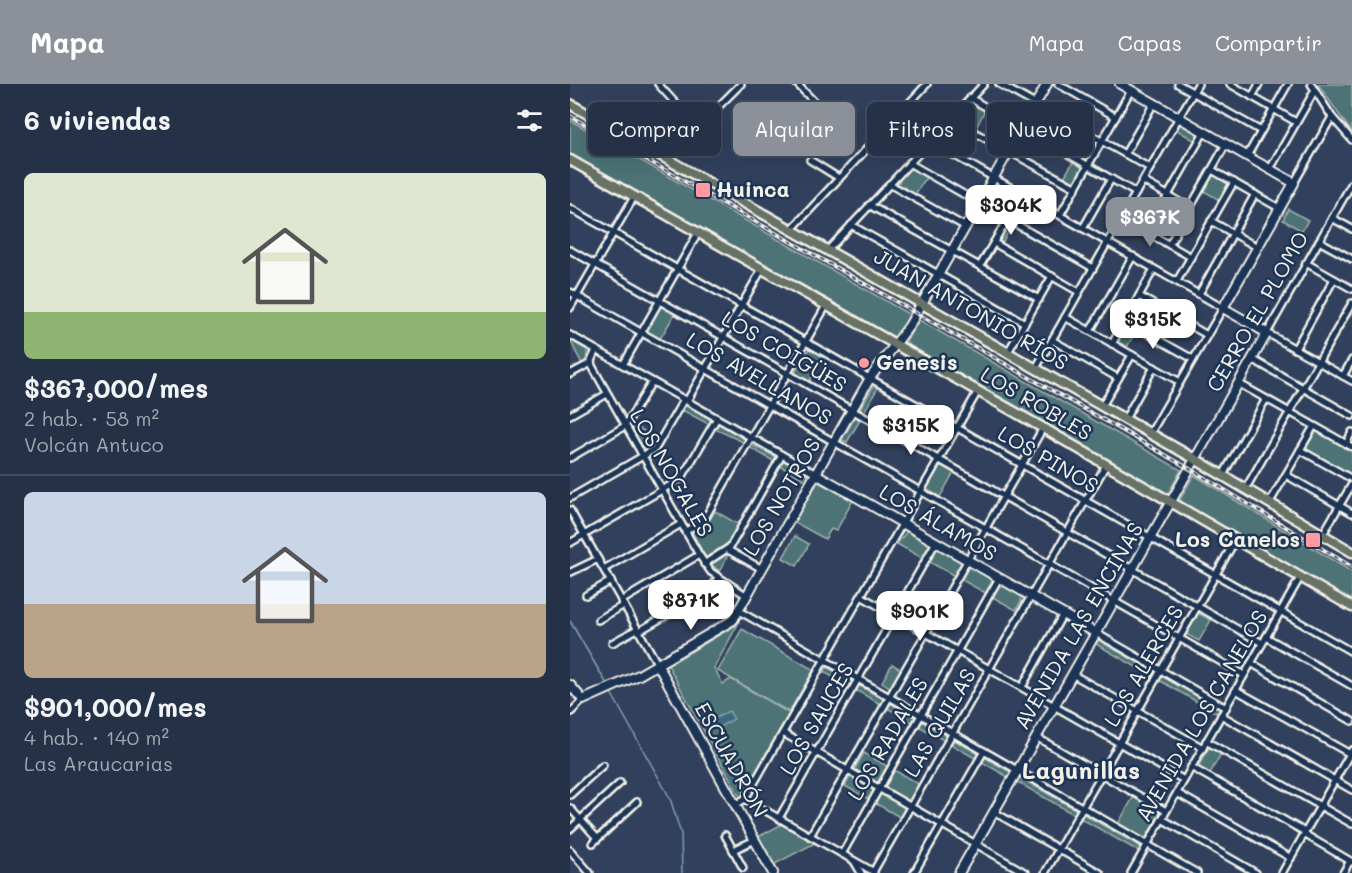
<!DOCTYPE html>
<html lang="es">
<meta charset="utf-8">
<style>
body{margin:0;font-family:Mali,sans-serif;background:#313d51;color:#f1f3f6;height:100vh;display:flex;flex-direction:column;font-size:22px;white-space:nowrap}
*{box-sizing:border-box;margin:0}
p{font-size:20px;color:#a3a9b3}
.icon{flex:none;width:33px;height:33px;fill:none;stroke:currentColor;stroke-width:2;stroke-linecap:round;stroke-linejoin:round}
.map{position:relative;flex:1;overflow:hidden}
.sheet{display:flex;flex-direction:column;background:#253146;width:570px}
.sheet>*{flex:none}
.guide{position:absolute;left:18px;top:18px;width:570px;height:54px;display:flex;gap:12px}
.price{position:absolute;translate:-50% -51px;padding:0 14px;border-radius:12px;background:#fff;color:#222;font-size:20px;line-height:39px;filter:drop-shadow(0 2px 3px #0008)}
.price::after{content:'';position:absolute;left:50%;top:36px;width:18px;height:14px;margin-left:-9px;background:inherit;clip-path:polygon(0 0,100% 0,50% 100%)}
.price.active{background:#8c9099;color:#fff}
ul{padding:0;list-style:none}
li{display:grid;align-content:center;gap:12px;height:318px;padding:0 24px}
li+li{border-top:2px solid #424c5f}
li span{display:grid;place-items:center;height:186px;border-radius:9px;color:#555}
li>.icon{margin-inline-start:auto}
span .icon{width:108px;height:108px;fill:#fffc;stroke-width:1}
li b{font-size:26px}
h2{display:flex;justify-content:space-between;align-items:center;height:72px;padding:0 24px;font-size:26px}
.tag{padding:0 21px;border-radius:9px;background:#253146;box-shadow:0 6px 24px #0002,0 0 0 2px #424c5f;font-size:21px;line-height:54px}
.tag.active{background:#8c9099;color:#fff}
header{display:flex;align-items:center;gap:36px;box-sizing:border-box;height:84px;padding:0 30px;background:#8c9099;color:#fff}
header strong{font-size:28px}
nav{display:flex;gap:33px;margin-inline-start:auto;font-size:21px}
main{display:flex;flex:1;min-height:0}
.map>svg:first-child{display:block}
.green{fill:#4e7376;stroke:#a1b2af;stroke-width:1.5}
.water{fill:#3d6883;stroke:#869fab;stroke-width:1.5}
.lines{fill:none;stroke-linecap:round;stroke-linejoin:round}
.stream{stroke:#869fab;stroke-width:1.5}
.street-casing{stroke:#f4f1e8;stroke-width:10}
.secondary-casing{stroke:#f4f1e8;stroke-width:12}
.primary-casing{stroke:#f4f1e8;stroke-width:13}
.street{stroke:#1d3557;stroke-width:5}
.secondary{stroke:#1d3557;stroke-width:8}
.primary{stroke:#687266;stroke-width:8}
.rail-casing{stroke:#f4f1e8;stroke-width:4}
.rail{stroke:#1d3557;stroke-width:1.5;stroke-dasharray:4.5;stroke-linecap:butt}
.poi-dot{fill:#ff9aa2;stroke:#1d3557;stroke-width:2}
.labels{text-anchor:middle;stroke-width:5;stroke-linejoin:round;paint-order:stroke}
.poi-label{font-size:21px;font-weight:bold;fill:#f4f1e8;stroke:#1d3557;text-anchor:start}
.street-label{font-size:21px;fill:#f4f1e8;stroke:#1d3557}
.quarter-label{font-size:24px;font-weight:bold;fill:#f4f1e8;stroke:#1d3557}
</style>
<header>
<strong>Mapa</strong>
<nav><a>Mapa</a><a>Capas</a><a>Compartir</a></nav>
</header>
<main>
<section class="sheet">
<h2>6 viviendas<svg class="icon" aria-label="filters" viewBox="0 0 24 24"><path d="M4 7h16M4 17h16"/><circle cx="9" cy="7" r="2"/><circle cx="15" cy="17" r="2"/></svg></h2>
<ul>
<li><span style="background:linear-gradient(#dfe7d0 75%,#8fb573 0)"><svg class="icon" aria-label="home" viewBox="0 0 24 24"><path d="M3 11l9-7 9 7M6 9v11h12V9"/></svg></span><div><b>$367,000/mes</b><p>2 hab. · 58 m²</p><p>Volcán Antuco</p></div></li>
<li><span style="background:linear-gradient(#c9d6e8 60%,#b9a48a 0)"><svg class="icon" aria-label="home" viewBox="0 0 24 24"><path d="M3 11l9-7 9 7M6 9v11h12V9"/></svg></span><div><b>$901,000/mes</b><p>4 hab. · 140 m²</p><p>Las Araucarias</p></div></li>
</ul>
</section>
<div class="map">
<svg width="782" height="789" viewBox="0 0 782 789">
<rect width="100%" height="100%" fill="#31415d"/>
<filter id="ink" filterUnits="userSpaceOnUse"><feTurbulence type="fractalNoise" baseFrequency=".0167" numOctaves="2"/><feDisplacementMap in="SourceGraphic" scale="12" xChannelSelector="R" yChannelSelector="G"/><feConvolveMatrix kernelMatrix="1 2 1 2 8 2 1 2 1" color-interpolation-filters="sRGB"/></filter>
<g filter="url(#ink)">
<g class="green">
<polygon points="748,0 782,0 782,49"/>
<polygon points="403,19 415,26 405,46 392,39"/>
<polygon points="0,36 342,232 326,255 0,72"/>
<polygon points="610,40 631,52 627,58 607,46"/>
<polygon points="504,76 515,82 506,101 493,95"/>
<polygon points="342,82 358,91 344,112 326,100"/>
<polygon points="646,90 659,97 660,102 651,117 634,107 642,91"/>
<polygon points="452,114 456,117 431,161 427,158"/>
<polygon points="718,125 738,136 732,147 713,136"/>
<polygon points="92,220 106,228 90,255 76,247"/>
<polygon points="349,236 611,386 598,410 335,259"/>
<polygon points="556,242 566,247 557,263 548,258"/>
<polygon points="0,256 17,266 16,278 12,280"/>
<polygon points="240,263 254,271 239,298 224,290"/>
<polygon points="307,296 311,298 294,328 290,325"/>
<polygon points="114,321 142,336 140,341 112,326"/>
<polygon points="288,328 293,331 277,358 272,356"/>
<polygon points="60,339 88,355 74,369 59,342"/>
<polygon points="148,340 149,340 176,356 175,359 145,345"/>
<polygon points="748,346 782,365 782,392 735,366 744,347"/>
<polygon points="180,360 206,373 205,378 179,363"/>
<polygon points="214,377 237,390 237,397 210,382"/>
<polygon points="371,379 385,386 370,413 356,405"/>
<polygon points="624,391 782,488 782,520 608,419"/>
<polygon points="248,398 283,416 266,447 261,445 255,455 224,438"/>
<polygon points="145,427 171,442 150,488 137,476 122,448 138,439"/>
<polygon points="338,446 454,511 446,526 327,460"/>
<polygon points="225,452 239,460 227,482 213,474"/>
<polygon points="628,529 641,536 629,557 616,550"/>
<polygon points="168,540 144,584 153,600 161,595 220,630 176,710 170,713 98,581"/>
<polygon points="172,545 244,586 219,628 148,587"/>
<polygon points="528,556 650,625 648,630 526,560"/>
<polygon points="322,580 332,586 321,604 312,598"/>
<polygon points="257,583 571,763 568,767 254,588"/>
<polygon points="640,662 652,668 639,691 627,685"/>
<polygon points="294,669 352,702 333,735 275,702"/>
<polygon points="564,712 591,728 575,755 548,740"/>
<polygon points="212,740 245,759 203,781 188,753"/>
</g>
<polygon class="water" points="159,627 164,635 147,644 142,636"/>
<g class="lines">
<g class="stream">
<polyline points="0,537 38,602"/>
<polyline points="40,607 100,714 111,750 112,789"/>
</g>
<defs>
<g id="street">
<polyline points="88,0 127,43"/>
<polyline points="227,0 256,30"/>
<polyline points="429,0 580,84"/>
<polyline points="488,0 546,33"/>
<polyline points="608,0 691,47"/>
<polyline points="660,0 726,38"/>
<polyline points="741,0 762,33 782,56"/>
<polyline points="682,13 689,0"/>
<polyline points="400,14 566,109"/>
<polyline points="380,35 506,104"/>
<polyline points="359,57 653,224 580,350"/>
<polyline points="555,70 584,19"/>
<polyline points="677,72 718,0"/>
<polyline points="97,74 171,0"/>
<polyline points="240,76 269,94"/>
<polyline points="339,79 409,119"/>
<polyline points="700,85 745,6"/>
<polyline points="642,86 709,124"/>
<polyline points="573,97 620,124"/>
<polyline points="724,99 762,33"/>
<polyline points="782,99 697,249 782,297"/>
<polyline points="319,100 396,143"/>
<polyline points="299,121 469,215"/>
<polyline points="0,124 782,568"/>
<polyline points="490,131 561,6"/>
<polyline points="551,134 621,173"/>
<polyline points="762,134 782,145"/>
<polyline points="437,135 523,184"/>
<polyline points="641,137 687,163"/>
<polyline points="281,141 455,239"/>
<polyline points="513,144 541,95"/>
<polyline points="222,145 357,0"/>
<polyline points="577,148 634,48"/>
<polyline points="749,157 782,175"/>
<polyline points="424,159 509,208"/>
<polyline points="599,161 656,60"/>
<polyline points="0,166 692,559"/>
<polyline points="258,166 414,0"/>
<polyline points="736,179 782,205"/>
<polyline points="410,182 452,110"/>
<polyline points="607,197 664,98"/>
<polyline points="0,208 674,591"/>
<polyline points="629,210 685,110"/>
<polyline points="569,212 637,251"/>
<polyline points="0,224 64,113"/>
<polyline points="495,233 610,298"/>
<polyline points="555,237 623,275"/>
<polyline points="520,247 563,172"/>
<polyline points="0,251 246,390"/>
<polyline points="482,256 548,294"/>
<polyline points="542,260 584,185"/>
<polyline points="725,265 764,195"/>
<polyline points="26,266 21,277 22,282 129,471 141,488 177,512"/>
<polyline points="438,268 482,192"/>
<polyline points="682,275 782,332"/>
<polyline points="53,281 128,149"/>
<polyline points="466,284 628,0"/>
<polyline points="0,290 21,279"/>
<polyline points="773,292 782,276"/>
<polyline points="668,299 782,363"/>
<polyline points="117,317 192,185"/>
<polyline points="532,322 562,271"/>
<polyline points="0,331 37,310"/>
<polyline points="555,335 584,283"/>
<polyline points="776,360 782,348"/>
<polyline points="730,366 782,395"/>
<polyline points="0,374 55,342 82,298"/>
<polyline points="653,391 696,315"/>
<polyline points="716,391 782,429"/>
<polyline points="676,404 782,219"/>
<polyline points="0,414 85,365 114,315"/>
<polyline points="700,418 744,342"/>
<polyline points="0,426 88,581"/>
<polyline points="115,448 135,434 256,222"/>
<polyline points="753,450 782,400"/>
<polyline points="0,459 111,395 147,334"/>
<polyline points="158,466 192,485"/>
<polyline points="134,480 160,463 212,371"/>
<polyline points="34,485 111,440"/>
<polyline points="1,488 28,475"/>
<polyline points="16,511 41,497"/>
<polyline points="291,512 614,696"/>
<polyline points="51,517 129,471"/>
<polyline points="169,527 627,789"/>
<polyline points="28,536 54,521"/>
<polyline points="69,547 139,507 149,493"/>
<polyline points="526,549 656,624"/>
<polyline points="696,553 782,602"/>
<polyline points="42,559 67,545"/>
<polyline points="681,579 782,637"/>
<polyline points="502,590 633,664"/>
<polyline points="452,603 493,530"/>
<polyline points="666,606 782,671"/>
<polyline points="0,629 13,616"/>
<polyline points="651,631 782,706"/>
<polyline points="213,649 456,789"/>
<polyline points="466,653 596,727"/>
<polyline points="636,657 782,740"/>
<polyline points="621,683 735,748"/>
<polyline points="607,709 721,774"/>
<polyline points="0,711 33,681"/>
<polyline points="175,715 304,788"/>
<polyline points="165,721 175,715 408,307"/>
<polyline points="0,724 27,754"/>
<polyline points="424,728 530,789"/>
<polyline points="209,734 366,458"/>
<polyline points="592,735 686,789"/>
<polyline points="0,745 50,699"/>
<polyline points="734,750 782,778"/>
<polyline points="155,751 173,784"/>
<polyline points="240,752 473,344"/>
<polyline points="23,759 67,718"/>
<polyline points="0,766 20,789"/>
<polyline points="163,766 185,756"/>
<polyline points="272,770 429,494"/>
<polyline points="284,777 291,789"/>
<polyline points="303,788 536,381"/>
<polyline points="344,789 414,667"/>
<polyline points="475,789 666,455"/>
<polyline points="561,789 731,492"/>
<polyline points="712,789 782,666"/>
<polyline points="773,789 780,777"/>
</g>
<g id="secondary">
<polyline points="246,390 526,549"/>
<polyline points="88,581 203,789"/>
<polyline points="0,601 13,616 69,591 163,536 300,294 339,242 477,0"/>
<polyline points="389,789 697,249 653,224 724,99 550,0"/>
</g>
<g id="primary">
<polyline points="0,20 625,375 782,468"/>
<polyline points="0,76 473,344 782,523"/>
</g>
</defs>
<use href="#street" class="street-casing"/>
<use href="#secondary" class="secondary-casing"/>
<use href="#primary" class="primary-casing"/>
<use href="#street" class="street"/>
<use href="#secondary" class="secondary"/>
<use href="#primary" class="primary"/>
<defs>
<polyline id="rail" points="0,32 620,385 782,483"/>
</defs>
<use href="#rail" class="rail-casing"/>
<use href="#rail" class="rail"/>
</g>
</g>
<g class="poi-dot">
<rect x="125" y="98" width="16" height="16" rx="3"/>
<circle cx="294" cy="279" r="6"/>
<rect x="735" y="448" width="16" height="16" rx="3"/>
</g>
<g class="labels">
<g class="poi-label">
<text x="146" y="113">Huinca</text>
<text x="306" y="286">Genesis</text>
<text x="730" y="463" text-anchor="end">Los Canelos</text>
</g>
<g class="street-label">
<text transform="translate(401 226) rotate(30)" y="7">JUAN ANTONIO RÍOS</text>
<text transform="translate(688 228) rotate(-60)" y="7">CERRO EL PLOMO</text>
<text transform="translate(214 268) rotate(30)" y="7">LOS COIGÜES</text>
<text transform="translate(189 295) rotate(30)" y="7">LOS AVELLANOS</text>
<text transform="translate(466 320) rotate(30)" y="7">LOS ROBLES</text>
<text transform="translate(478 376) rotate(30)" y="7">LOS PINOS</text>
<text transform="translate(101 389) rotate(60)" y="7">LOS NOGALES</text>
<text transform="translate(212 413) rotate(-60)" y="7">LOS NOTROS</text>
<text transform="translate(368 439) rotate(30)" y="7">LOS ÁLAMOS</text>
<text transform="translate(509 542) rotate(-60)" y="7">AVENIDA LAS ENCINAS</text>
<text transform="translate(574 582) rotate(-60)" y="7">LOS ALERCES</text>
<text transform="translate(632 632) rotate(-60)" y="7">AVENIDA LOS CANELOS</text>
<text transform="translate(247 635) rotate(-60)" y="7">LOS SAUCES</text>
<text transform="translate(370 639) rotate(-60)" y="7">LAS QUILAS</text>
<text transform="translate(318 655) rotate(-60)" y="7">LOS RADALES</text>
<text transform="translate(161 676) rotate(61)" y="7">ESCUADRÓN</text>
</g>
<g class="quarter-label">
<text x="511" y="695">Lagunillas</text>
</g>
</g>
</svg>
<b class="price" style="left:441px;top:152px">$304K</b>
<b class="price active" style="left:580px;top:164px">$367K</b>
<b class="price" style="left:583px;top:266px">$315K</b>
<b class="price" style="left:341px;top:372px">$315K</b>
<b class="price" style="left:121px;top:547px">$871K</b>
<b class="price" style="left:350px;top:558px">$901K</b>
<div class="guide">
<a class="tag">Comprar</a>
<a class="tag active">Alquilar</a>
<a class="tag">Filtros</a>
<a class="tag">Nuevo</a>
</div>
</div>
</main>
